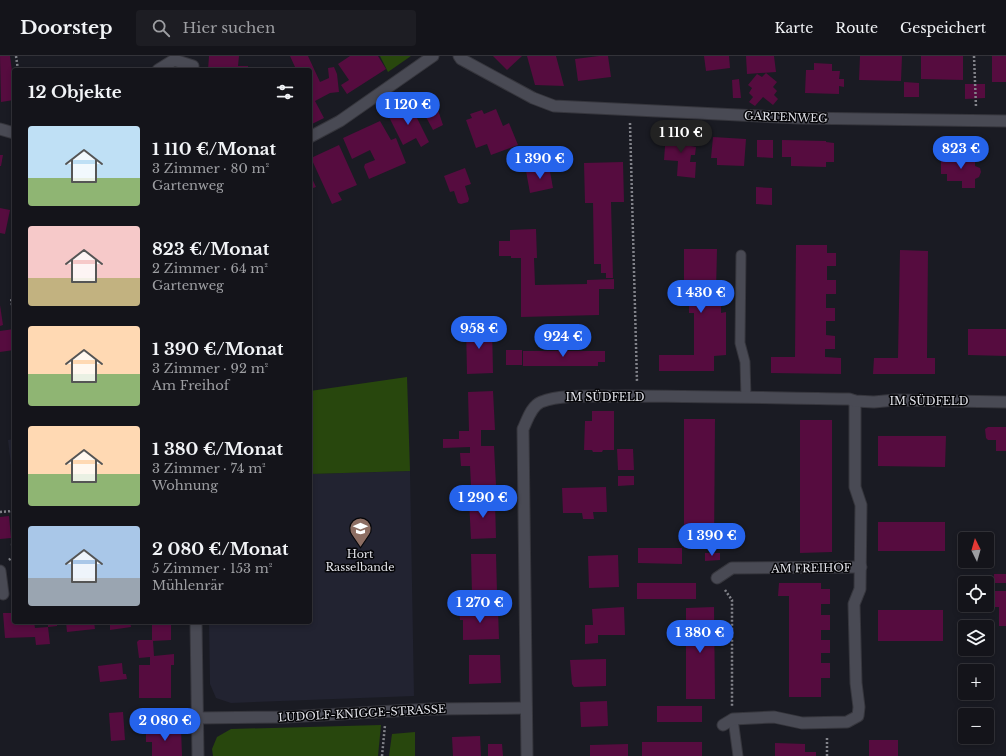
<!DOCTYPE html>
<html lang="de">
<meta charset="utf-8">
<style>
body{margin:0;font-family:"Libre Baskerville",serif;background:#1d1d23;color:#f1f3f6;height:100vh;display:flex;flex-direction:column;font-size:15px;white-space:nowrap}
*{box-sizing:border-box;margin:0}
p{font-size:13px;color:#9d9ea2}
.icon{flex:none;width:22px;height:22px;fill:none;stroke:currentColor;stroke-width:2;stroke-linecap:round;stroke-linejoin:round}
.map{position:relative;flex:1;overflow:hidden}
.side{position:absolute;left:12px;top:12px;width:300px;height:556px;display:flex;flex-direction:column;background:#14141a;border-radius:4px;box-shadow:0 2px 6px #0003,0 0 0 1px #333339}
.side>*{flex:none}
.needle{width:26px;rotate:355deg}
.controls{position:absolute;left:958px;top:476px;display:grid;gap:8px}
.controls a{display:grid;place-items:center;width:36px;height:36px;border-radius:4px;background:#14141a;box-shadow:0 2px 6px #0003,0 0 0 1px #333339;font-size:20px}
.price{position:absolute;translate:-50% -34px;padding:0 9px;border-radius:14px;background:#2563eb;color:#fff;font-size:13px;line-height:26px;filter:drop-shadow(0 1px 2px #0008)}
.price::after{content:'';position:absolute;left:50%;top:24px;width:12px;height:9px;margin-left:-6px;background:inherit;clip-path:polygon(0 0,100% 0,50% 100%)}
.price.on{background:#222;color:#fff}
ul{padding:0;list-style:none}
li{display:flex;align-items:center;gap:12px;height:100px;padding:0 16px}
li span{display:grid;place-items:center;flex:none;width:112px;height:80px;border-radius:4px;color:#555}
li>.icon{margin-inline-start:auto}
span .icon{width:48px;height:48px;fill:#fffc;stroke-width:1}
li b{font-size:17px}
h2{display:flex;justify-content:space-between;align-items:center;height:48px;padding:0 16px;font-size:17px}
header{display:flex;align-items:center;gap:24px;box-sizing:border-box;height:56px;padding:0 20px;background:#14141a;border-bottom:1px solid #333339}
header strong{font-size:19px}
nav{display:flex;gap:22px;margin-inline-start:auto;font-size:14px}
.search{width:280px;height:36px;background:#1d1d23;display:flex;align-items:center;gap:10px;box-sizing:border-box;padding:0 14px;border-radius:4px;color:#9d9ea2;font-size:15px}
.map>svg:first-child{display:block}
.built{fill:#222331}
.green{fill:#28470d}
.building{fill:#560c3f}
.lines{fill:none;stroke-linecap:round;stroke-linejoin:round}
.service-casing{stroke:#36363d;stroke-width:11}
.minor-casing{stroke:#36363d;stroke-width:13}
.path{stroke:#82838a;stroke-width:2.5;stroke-dasharray:2 2;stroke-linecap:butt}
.service{stroke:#494a54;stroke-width:9}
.minor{stroke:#494a54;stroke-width:11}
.labels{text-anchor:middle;stroke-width:3;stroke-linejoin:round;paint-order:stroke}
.street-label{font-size:11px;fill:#e0e1e7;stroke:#060609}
.poi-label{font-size:11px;fill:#e0e1e7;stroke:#060609}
</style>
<header>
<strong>Doorstep</strong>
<div class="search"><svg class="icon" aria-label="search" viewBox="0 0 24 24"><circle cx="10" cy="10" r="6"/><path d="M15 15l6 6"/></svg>Hier suchen</div>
<nav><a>Karte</a><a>Route</a><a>Gespeichert</a></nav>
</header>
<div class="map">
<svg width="1006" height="700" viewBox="0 0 1006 700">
<rect width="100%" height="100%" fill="#1a1b23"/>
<g class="built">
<polygon points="14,383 14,435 8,384"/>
<polygon points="410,415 414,640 231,647 216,642 210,628 209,566 310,566 310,418"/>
</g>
<g class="green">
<polygon points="380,0 411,0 388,16"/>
<polygon points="407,321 410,415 310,418 310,335"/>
<polygon points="381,669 378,700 213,700 212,693 217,681 231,673"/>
<polygon points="415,676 415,700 389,700 392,678"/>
</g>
<g class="building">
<polygon points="0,0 10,0 14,30 14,44 1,46"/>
<polygon points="209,0 239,0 238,10 248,10 248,14 208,14"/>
<polygon points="290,0 308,0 320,26 329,22 328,12 334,11 337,18 339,36 330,37 315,45 324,62 310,69 310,14 288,14 295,11"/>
<polygon points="350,0 378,0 386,13 347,38 341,29 349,24 338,8"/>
<polygon points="493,0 522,0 507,14"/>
<polygon points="527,0 556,0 564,30 535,29"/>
<polygon points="599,0 608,0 611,21 578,25 575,3"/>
<polygon points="704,0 729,0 730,12 706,15"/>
<polygon points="746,0 774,0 776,16 747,18"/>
<polygon points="860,0 902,0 901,25 859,24"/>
<polygon points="921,0 963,0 963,24 921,23"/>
<rect x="992" y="0" width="14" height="26"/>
<polygon points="814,7 832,8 832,15 840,15 839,23 844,23 844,31 839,30 839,38 805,37 806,14 814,14"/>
<polygon points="766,17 777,26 773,31 777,35 774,39 778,43 773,49 763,41 755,50 749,46 753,41 749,37 752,32 748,29 757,18 762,21"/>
<polygon points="739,23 741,42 733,42 732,24"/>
<polygon points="904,26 919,27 919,41 904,41"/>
<polygon points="965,28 985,28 985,42 965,43"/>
<polygon points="434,42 443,69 433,74 420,50"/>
<polygon points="410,48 429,86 421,91 416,82 403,89 388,59"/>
<polygon points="496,53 503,70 509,67 518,89 491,99 487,88 476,92 466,64 472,62 470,58 482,54 484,58"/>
<polygon points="380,65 391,84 396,82 406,107 369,123 364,111 365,108 375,104 370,94 352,103 343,82"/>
<polygon points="666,77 692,80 691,90 696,91 695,99 691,99 690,106 696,106 695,122 677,120 678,105 664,104"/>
<polygon points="713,81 746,83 744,110 717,109 717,102 711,102"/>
<polygon points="757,84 773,84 773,102 757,101"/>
<polygon points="782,84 826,85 826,86 834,87 834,106 826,106 826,111 791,110 791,101 782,101"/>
<polygon points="339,89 357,129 338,137 342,144 332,148 311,102"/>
<polygon points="0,99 3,99 1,110 0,110"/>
<polygon points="947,99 975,100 975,110 980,112 981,116 979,121 975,123 975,132 962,132 962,125 947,125 947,118 941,118 941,104 947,104"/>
<polygon points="623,106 624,146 611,146 613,222 606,222 606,217 601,217 601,208 594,208 593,147 585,147 584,107"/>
<polygon points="549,110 553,132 530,137 526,115"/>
<polygon points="465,112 471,128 465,130 469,143 468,146 461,148 458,147 454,135 450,136 444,120"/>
<polygon points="310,118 316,131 310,133"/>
<polygon points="756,131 772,132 772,149 756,148"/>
<polygon points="0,152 10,154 5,178 0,177"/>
<polygon points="536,173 537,202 534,202 535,229 587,228 587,224 614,223 614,233 599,233 599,259 521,261 521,202 511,202 511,200 499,200 499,185 510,185 510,174"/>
<polygon points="796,189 827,189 827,197 836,197 836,210 827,210 827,224 836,224 836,238 826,238 826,252 835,252 835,265 826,265 826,279 835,280 835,293 825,293 825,301 841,302 841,318 771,317 771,301 795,301"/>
<polygon points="684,193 717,193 716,236 721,236 721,257 726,256 726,299 714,300 714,315 659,315 659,299 694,299 694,257 689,257 689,236 684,236"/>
<polygon points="900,194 928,195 927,302 935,302 935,318 873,318 874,302 898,302"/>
<polygon points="0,249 3,269 0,270"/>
<polygon points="466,270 492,270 493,317 467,318"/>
<polygon points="14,273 14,294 0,296 0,275"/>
<polygon points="968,273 1006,273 1006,300 968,299"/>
<rect x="506" y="294" width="16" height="15"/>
<polygon points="523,295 605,295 605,306 598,306 598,310 523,310"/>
<polygon points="493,335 495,374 481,374 481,390 494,390 496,429 471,429 470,410 461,410 460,397 470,397 470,391 443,392 443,383 459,383 459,375 469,375 468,336"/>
<polygon points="14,338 14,353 13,353 11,339"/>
<polygon points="592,355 614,355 614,394 603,394 602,396 593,396 592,394 584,394 585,365 592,365"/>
<polygon points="684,363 715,363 714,492 684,492"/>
<polygon points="800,364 832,364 832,496 800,497"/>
<polygon points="988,371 1006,371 1006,395 996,395 996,384 988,384 986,382 985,373"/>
<polygon points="878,380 946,380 945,411 878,410"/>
<polygon points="617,393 633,393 634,414 618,414"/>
<polygon points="618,420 634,420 634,429 618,430"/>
<polygon points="606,431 607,456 593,456 594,463 583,463 582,457 563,457 562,432"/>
<polygon points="469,444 495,444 496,482 471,483"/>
<polygon points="9,460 11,482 0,483 0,461"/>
<rect x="878" y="466" width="67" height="29"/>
<polygon points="638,492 682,492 682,508 638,507"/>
<polygon points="705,497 720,497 720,504 705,505"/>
<polygon points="471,498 496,498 497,537 472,538"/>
<polygon points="618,499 619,531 589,532 588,500"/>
<rect x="994" y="518" width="12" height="9"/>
<rect x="637" y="527" width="59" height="16"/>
<polygon points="779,527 821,527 821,533 830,533 830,548 821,548 821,559 830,559 830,574 821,574 821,584 830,584 830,597 821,597 821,607 830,607 830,622 821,622 821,641 789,641 789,540 778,540"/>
<polygon points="991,535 1006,535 1006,570 999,570 999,551 991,551"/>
<polygon points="624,551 625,579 598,579 598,587 585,588 585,569 593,569 592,553"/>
<polygon points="714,551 715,643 686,643 686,552"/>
<polygon points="459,553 498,553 499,583 463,584 463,564 460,564"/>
<rect x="878" y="554" width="65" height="31"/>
<polygon points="3,557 14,557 14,566 34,566 35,572 48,571 48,566 57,566 57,570 48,571 50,588 36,589 35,581 5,582"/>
<polygon points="66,566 94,566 95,573 67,576"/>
<polygon points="110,566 130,566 131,571 110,574"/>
<polygon points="152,566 171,566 171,584 153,585 154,600 174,598 174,609 171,609 171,642 139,642 139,609 150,609 150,601 139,602 137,586 139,584 152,584"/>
<polygon points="469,599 500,599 501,627 469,628"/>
<polygon points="606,603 606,630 574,631 572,628 570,604"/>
<polygon points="122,607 123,618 126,618 127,623 100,626 98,610"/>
<polygon points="607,645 608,670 581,671 580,646"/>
<rect x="657" y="650" width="45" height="16"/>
<polygon points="123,656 125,684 111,685 109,657"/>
<polygon points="181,672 182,700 152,700 152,686 146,686 146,673"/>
<polygon points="480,680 481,700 453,700 452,681"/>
<rect x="869" y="684" width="29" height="16"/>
<rect x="642" y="686" width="60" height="14"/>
<polygon points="775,687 805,688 805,696 816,696 816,700 775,700"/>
<polygon points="488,688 502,688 503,700 488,700"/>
<polygon points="628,688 628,700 590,700 590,689"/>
</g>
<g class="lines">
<defs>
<g id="service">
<polyline points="741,199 740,287 745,306 746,341"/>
<polyline points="733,663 738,700"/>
</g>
<g id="minor">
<polyline points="459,0 461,3 533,42 554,50 799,62 1006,65"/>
<polyline points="158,14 174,4 193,10"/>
<polyline points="0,73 14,77"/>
<polyline points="310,81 340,65 433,0"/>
<polyline points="0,515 3,538"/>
<polyline points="717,522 732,512 861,511"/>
<polyline points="196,566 198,700"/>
<polyline points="197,662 285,661 432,653 526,652"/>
<polyline points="723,669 733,663 774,661 802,667 847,666 858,660 859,651 856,627 854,548 860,533 861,449 855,431 855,345"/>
<path d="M527 700 523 373C527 365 531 350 541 346 564 337 600 341 625 340 699 340 774 342 849 343L855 345 874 346 895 344 1006 346"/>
</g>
</defs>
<use href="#service" class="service-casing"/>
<use href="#minor" class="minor-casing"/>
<g class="path">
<polyline points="16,0 18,14"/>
<polyline points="974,0 976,51"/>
<polyline points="630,67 637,326"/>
<polyline points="13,257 11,242 14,242"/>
<polyline points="0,456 12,455 14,476"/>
<polyline points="9,504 13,500 12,487 14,487"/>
<polyline points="725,534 732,544 732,650"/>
<polyline points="382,700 385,669"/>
<polyline points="827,700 827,681"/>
</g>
<use href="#service" class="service"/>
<use href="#minor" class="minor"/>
</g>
<defs>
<symbol id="school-pin" viewBox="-11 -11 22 30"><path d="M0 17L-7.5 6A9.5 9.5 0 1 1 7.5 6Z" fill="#8d6e63" stroke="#060609"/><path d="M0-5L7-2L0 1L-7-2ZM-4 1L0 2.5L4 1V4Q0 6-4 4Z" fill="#fff"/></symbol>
</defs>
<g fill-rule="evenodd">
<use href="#school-pin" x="348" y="460" width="25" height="34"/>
</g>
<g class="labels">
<g class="street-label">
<text transform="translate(786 61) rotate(2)" y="4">GARTENWEG</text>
<text x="605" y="345">IM SÜDFELD</text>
<text x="929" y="349">IM SÜDFELD</text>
<text transform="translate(811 512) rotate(-1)" y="4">AM FREIHOF</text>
<text transform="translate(362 657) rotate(-3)" y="4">LUDOLF-KNIGGE-STRASSE</text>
</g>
<g class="poi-label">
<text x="360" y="502">Hort<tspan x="360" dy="13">Rasselbande</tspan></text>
</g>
</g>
</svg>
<div class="controls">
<a><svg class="needle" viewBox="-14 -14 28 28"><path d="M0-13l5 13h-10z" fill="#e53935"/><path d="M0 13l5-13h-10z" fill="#9d9ea2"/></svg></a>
<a><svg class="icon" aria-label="locate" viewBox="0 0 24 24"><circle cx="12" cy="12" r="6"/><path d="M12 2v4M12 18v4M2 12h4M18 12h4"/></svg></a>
<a><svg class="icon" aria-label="layers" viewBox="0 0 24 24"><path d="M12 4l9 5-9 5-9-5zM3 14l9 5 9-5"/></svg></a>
<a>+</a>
<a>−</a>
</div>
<b class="price" style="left:408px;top:70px">1 120 €</b>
<b class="price on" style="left:681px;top:98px">1 110 €</b>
<b class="price" style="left:961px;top:114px">823 €</b>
<b class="price" style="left:540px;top:124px">1 390 €</b>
<b class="price" style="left:701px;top:258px">1 430 €</b>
<b class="price" style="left:479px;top:294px">958 €</b>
<b class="price" style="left:563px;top:302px">924 €</b>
<b class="price" style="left:483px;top:463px">1 290 €</b>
<b class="price" style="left:712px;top:501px">1 390 €</b>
<b class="price" style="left:480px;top:568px">1 270 €</b>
<b class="price" style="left:700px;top:598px">1 380 €</b>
<b class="price" style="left:165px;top:686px">2 080 €</b>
<section class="side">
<h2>12 Objekte<svg class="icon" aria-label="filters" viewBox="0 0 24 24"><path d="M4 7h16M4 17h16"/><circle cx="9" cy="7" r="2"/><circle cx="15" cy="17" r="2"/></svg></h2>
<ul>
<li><span style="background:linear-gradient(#bfe0f5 65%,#8fb573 0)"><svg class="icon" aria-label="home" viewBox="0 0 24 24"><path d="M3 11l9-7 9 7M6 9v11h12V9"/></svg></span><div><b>1 110 €/Monat</b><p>3 Zimmer · 80 m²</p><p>Gartenweg</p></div></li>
<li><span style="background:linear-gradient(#f6c9c9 65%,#c2b280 0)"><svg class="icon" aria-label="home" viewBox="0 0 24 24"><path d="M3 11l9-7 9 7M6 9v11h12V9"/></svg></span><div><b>823 €/Monat</b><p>2 Zimmer · 64 m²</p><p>Gartenweg</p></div></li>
<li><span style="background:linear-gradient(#ffd9b3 60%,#8fb573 0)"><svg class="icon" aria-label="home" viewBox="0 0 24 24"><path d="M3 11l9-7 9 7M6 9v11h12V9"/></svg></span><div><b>1 390 €/Monat</b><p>3 Zimmer · 92 m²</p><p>Am Freihof</p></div></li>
<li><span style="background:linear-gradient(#ffd9b3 60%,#8fb573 0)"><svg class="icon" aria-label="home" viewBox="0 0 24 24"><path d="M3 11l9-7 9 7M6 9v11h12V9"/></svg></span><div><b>1 380 €/Monat</b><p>3 Zimmer · 74 m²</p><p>Wohnung</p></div></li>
<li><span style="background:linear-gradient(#a9c7e8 65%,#9aa5b1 0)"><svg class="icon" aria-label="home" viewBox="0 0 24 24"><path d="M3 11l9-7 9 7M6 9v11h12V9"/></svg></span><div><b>2 080 €/Monat</b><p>5 Zimmer · 153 m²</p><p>Mühlenrär</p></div></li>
</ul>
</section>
</div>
